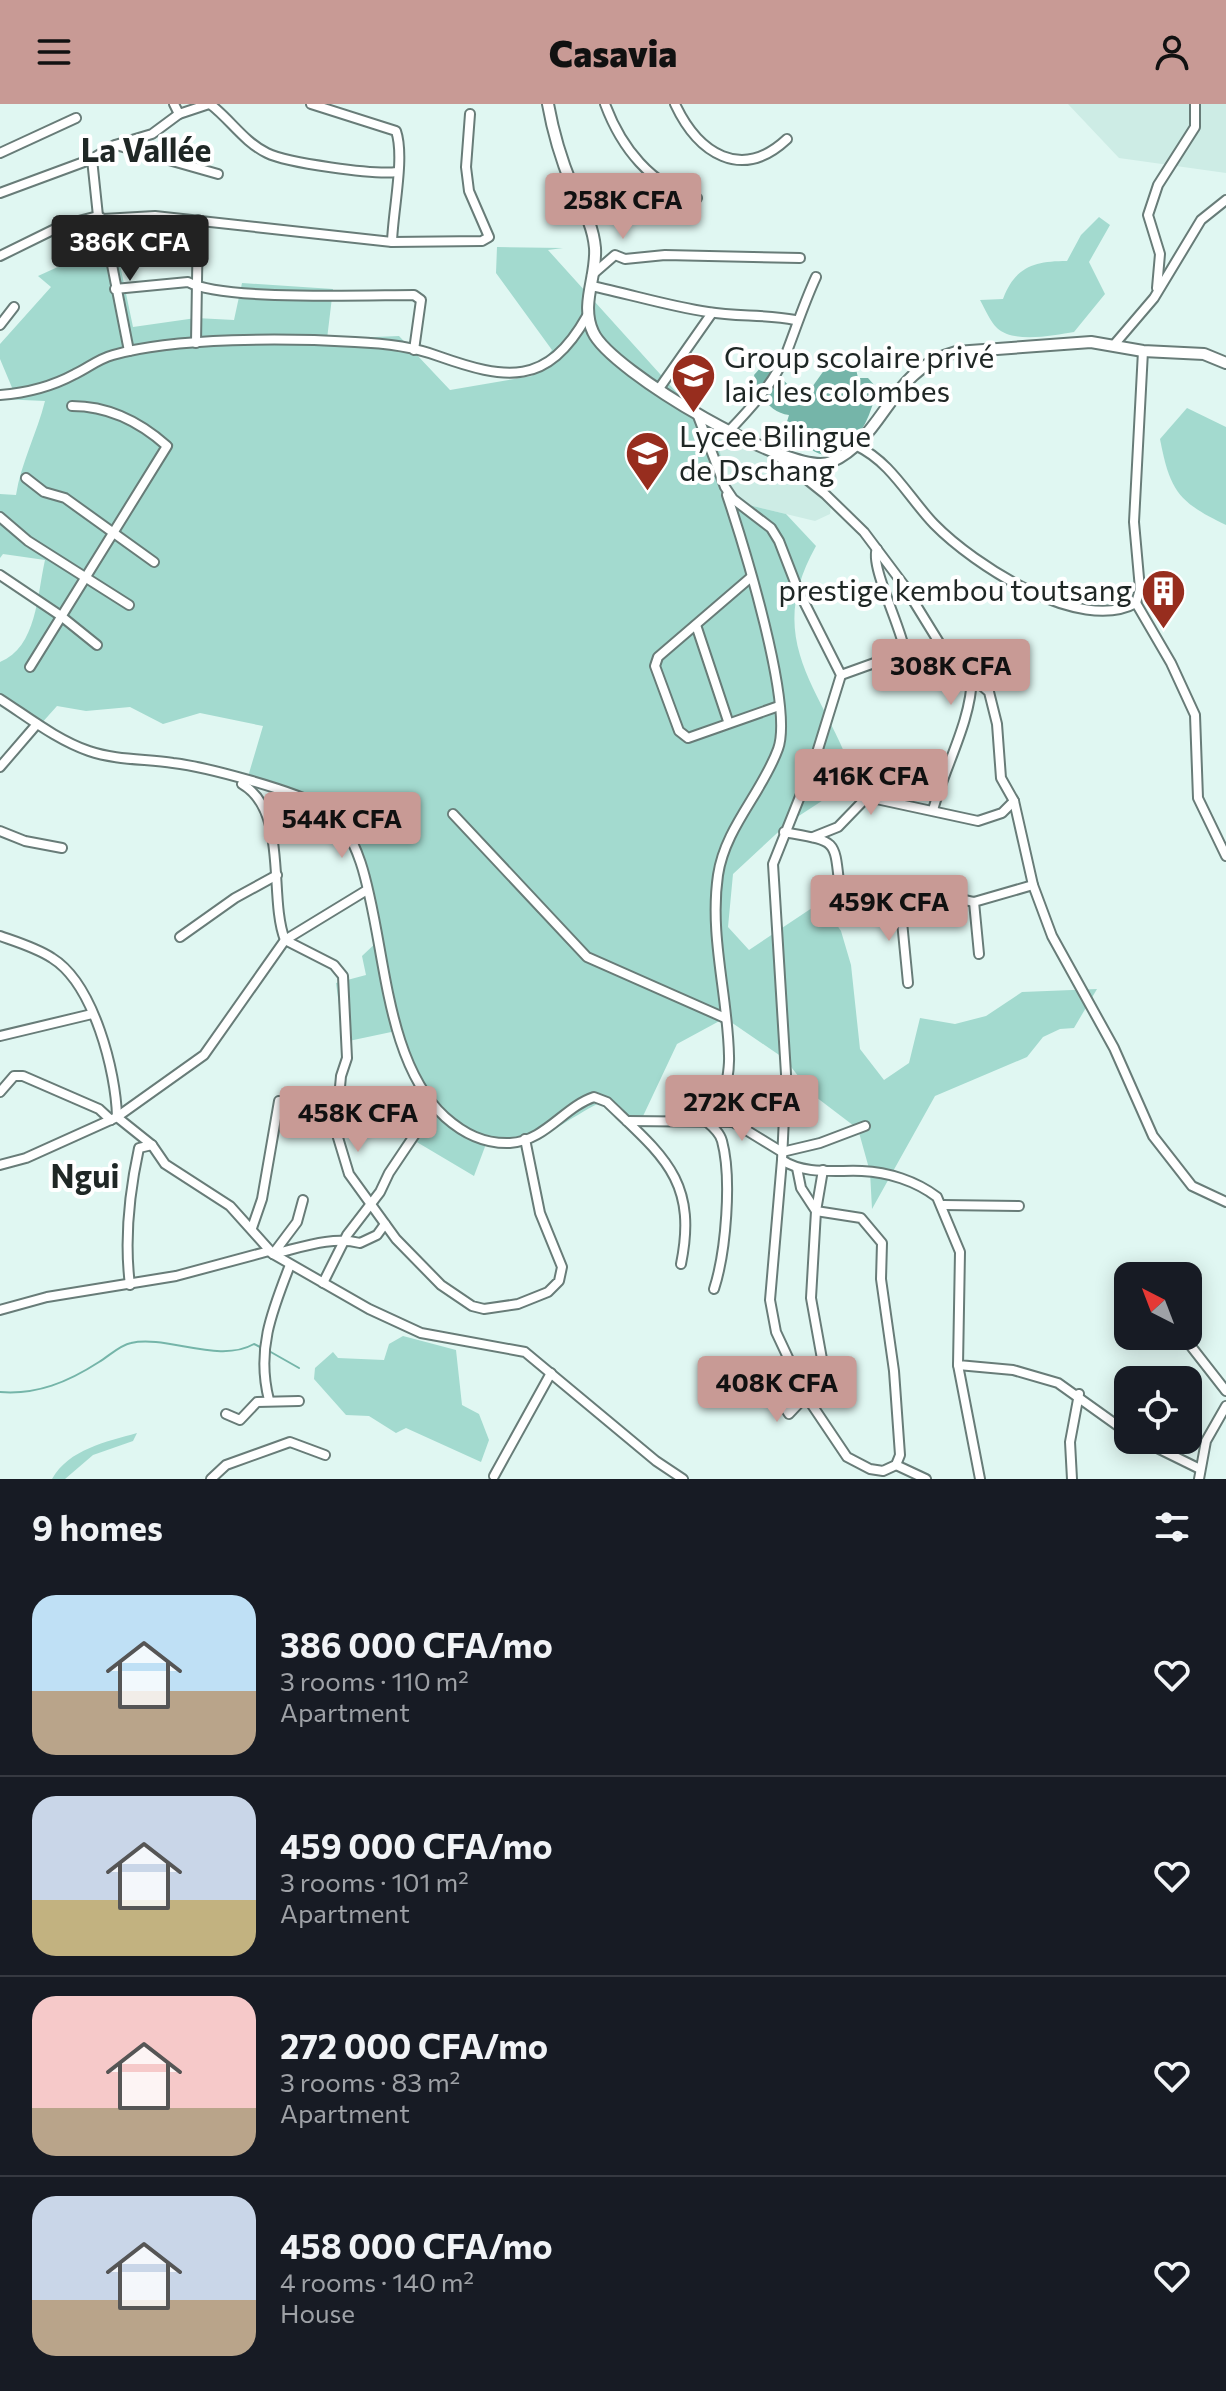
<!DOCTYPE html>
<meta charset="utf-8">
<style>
body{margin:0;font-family:Commissioner,sans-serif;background:#242831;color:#f1f3f6;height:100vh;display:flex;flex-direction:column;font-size:30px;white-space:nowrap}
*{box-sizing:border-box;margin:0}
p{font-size:26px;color:#9ea1a6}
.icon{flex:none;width:44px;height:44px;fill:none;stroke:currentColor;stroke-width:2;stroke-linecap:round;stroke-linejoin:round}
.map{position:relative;height:1375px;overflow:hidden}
.panel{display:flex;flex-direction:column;background:#171b24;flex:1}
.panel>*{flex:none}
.needle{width:52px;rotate:318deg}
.tools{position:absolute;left:1114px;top:1158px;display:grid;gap:16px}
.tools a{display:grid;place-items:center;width:88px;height:88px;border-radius:16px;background:#171b24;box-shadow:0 4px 20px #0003;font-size:40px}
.price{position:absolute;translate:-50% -68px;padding:0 18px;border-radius:8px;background:#c89a95;color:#111;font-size:26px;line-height:52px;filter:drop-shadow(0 2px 4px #0008)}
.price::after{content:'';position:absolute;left:50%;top:48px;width:24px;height:18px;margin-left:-12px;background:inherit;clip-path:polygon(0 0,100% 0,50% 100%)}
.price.active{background:#222;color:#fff}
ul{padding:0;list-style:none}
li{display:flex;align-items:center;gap:24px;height:200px;padding:0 32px}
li+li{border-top:2px solid #363941}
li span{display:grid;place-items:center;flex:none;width:224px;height:160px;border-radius:24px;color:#555}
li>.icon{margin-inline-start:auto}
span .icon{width:96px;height:96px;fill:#fffc;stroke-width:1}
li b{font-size:34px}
h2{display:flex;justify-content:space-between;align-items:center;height:96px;padding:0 32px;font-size:34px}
header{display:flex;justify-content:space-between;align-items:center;height:104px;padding:0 32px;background:#c89a95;color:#111;font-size:36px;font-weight:800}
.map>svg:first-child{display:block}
.built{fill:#cdece5}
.green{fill:#a3dacf}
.water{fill:#75b5a9}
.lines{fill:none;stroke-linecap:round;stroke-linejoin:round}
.stream{stroke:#75b5a9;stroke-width:2}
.minor-casing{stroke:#687c78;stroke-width:12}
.tertiary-casing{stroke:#687c78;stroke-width:14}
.minor{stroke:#fff;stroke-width:8}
.tertiary{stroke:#fff;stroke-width:10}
.labels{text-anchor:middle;stroke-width:8;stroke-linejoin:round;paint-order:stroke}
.poi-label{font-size:30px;fill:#1f2725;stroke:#fff;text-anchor:start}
.neighbourhood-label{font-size:32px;font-weight:bold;fill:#1f2725;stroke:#fff}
</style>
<header><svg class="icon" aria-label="menu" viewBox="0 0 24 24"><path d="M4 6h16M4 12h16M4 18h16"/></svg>Casavia<svg class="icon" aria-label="person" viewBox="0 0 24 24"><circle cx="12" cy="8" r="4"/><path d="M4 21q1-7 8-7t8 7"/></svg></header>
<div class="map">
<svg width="1226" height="1375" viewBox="0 0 1226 1375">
<rect width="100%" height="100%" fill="#e0f7f2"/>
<g class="built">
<polygon points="1068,0 1226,0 1226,69 1119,54"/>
<polygon points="716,326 762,343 831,401 830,410 815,417 749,401 728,382 720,361"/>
</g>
<g class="green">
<path d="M1099 113 1110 121 1089 158 1105 190 1074 228C1054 231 1014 240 997 224 990 217 985 205 980 196L1003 195C1015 163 1034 157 1067 157L1081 131Z"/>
<path d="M115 137 133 223 196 214 234 216 242 179 333 185 327 235 399 232 450 286 532 272 552 246 496 169 497 143 563 144 548 146 716 332 728 382 749 401 786 410 816 442C765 533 816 578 849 659L831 691 788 719 733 770 728 823 749 846 821 798 841 827 851 861 860 945 884 976 909 959 920 914 955 920 986 912 1022 888 1097 885 1074 924 1060 925 1043 933 1027 953 935 992 872 1105 870 1068 858 1025 812 990 785 955 725 914 677 940 636 1027 601 998C564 1016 529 1050 486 1040L474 1072 410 1034 435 1005 396 927 344 938 336 879 366 871 362 852 379 836 347 727 325 705 247 676 263 622 200 609 163 620 130 603 86 607 57 602 40 621 0 594V558C37 543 37 491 45 456L3 450 0 454V390L16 391C21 359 37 329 45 297L0 295 13 286 0 255V240L51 183 38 172Z"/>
<path d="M1187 304 1226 323V421C1178 398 1170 387 1160 335Z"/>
<polygon points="403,1232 456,1246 462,1301 479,1310 489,1336 481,1358 406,1324 396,1329 369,1312 346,1311 314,1275 315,1264 333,1248 338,1254 384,1256 389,1240"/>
<path d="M137 1329 133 1337 93 1351 65 1375H52C69 1345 106 1338 137 1329Z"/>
</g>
<path class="water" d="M841 259 856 265 858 274H868L876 283C873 310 861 331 843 350 807 356 810 338 786 321L789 311C769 309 758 289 754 271L762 262C778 265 780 275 791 283L810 286 825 265Z"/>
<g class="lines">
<g class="stream">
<polyline points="269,1247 299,1264"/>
<path d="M0 1288C37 1291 68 1278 99 1258 109 1252 120 1241 131 1239 167 1231 219 1260 254 1240L260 1243"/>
</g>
<defs>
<g id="minor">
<polyline points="174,0 179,10 209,0"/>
<path d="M210 0C230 15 244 38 267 49 287 59 374 71 397 68"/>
<path d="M311 0 396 27C405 53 393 106 392 138"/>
<path d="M605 0C621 43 651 82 697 94"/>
<path d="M675 0C698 49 741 78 787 35"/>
<polyline points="116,41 218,70"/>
<polyline points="0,49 76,14"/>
<polyline points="92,55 98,112"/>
<polyline points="0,89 92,55 115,41 152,30 179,10"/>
<polyline points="103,115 129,247"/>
<polyline points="0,152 63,121 98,112 103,115 155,112 392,138 482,137 489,133 469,87 466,63 470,10"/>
<polyline points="592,171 615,151 625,155 665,151 800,154"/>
<path d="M591 182C630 190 668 202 708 208 737 213 766 210 795 216"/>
<polyline points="1157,184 1160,150 1148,111 1158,81 1195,23 1195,0"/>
<path d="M115 185 188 178C223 197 368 191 414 191L421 196 414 246"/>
<polyline points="0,221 14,203"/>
<polyline points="196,239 198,116"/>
<polyline points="1113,242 1154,194 1201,116 1226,96"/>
<polyline points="658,286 712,209"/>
<path d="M0 291C27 289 51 283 75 270 88 264 98 255 113 251 175 233 288 234 355 238 381 239 414 243 438 252 506 276 547 283 587 212"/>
<path d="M698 312 725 383 733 395 771 424 779 437 798 486 841 571 815 655 773 760 786 970 782 1056C804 1071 836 1066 862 1067 888 1068 916 1077 937 1093L960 1148 958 1261 1013 1266 1058 1279 1128 1329"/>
<path d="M729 327C749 306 775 278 786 250 796 224 804 199 816 173"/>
<path d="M857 342C891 358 909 394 934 420 974 461 1080 530 1136 499L1171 559 1195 611 1198 694 1226 752"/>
<polyline points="775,350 825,390 864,428 903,480 948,553 989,588 997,620 1001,674 1014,697 1033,781 1052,832 1114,944 1153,1032 1192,1082 1226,1098"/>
<polyline points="26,374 44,388 65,394 154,458"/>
<polyline points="0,413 28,437 129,501"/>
<polyline points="0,471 61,512 97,541"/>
<polyline points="750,474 658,553 655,562 679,627 688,634 779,602"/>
<polyline points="1136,499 1140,485 1134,418 1143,247"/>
<polyline points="696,521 728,617"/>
<path d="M30 563 167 342C139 317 109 302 72 302"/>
<path d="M841 571 905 548C902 525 869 460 877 445"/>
<path d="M0 595C28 613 57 636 89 647 115 656 146 655 173 659 207 663 296 687 324 704 395 748 362 937 445 1013 464 1030 484 1040 510 1039 545 1037 564 1003 594 993L607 998C663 1052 698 1076 681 1160"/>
<polyline points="0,663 37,620"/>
<path d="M242 680C289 707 268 793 285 836L334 861 343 872 347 954 341 972 336 1027 349 1070 396 1135 441 1181 472 1202 484 1205 518 1200 548 1188 559 1177 562 1163 540 1109 525 1035"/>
<path d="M933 706C945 662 971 618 972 573"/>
<polyline points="453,710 587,853 725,914"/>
<polyline points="0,727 25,737 62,744"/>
<path d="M784 728C839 738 834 734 840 787 859 805 918 793 944 793 954 793 964 796 974 798"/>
<polyline points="813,733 838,723 867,693 978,717 1002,709 1014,697"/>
<polyline points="900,797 908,879"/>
<path d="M0 832C17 838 37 844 52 854 94 880 116 968 117 1013"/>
<polyline points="180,833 235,794 277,771"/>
<polyline points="979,850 974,798 1033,781"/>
<polyline points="0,932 92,910"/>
<polyline points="0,988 14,972 23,972 99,1005 111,1016"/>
<polyline points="117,1013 204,951 285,836 367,786"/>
<polyline points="627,1017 733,1018 782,1048 820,1039 865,1022"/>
<path d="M707 1018C713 1023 720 1029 722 1037 732 1074 726 1148 714 1185"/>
<path d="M718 1018C722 998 730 973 729 952 728 892 709 832 718 771 725 724 762 689 778 645 794 602 743 439 727 391"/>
<polyline points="782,1056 770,1196 776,1228 806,1292 847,1353 870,1365 883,1367 896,1361 900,1351 894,1267 881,1175 882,1139 861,1114 816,1107 823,1066"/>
<polyline points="0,1061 26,1054 117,1013 152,1041 165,1060 230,1102 273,1150 369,1205 421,1229 525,1248 656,1357 683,1375"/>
<polyline points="797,1064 801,1084 816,1107 811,1194 822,1255 837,1291"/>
<path d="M303 1096 297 1118 273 1150C303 1143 332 1132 360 1139L377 1131 385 1120"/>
<polyline points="943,1101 1019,1102"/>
<polyline points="252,1124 262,1095 279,997 337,1002"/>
<polyline points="323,1179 347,1131 380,1088 389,1069 434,1002"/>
<path d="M130 1181C124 1134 129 1090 139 1044L152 1041"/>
<polyline points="0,1206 47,1193 176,1172 269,1147 273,1150"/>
<polyline points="1183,1232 1226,1287"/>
<polyline points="958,1261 980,1375"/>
<polyline points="756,1268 769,1279 789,1310 806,1292"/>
<path d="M269 1296C256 1246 272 1207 290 1161"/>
<polyline points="226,1310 240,1316 257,1298 299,1297"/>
<polyline points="1141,1336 1200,1365"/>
<polyline points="896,1361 926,1375"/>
<polyline points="494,1372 551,1269"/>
<polyline points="211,1375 226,1361 290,1338 325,1351"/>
<polyline points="1072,1375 1070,1338 1079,1290"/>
<polyline points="1199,1375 1206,1337 1226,1302"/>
</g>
<path id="tertiary" d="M548 0C553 28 561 55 572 82 582 103 593 120 595 144 597 173 580 200 593 228 610 267 794 375 831 358 886 333 889 265 956 248L1091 238 1143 247 1204 250 1226 259"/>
</defs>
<use href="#minor" class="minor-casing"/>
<use href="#tertiary" class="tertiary-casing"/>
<use href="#minor" class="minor"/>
<use href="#tertiary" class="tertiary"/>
</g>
<defs>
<symbol id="school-pin" viewBox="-11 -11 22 30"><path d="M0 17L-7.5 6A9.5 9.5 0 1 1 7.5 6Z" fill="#972d1e" stroke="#fff"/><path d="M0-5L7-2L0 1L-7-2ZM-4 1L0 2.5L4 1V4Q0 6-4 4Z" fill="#fff"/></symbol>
<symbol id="building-pin" viewBox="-11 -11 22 30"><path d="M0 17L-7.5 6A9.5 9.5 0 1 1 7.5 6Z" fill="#972d1e" stroke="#fff"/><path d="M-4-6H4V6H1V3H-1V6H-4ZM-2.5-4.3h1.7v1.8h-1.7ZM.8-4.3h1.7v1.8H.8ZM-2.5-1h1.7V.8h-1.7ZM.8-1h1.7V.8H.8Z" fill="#fff"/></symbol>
</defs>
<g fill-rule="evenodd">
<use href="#school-pin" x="668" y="246" width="51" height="69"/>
<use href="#school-pin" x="622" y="324" width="51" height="69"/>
<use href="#building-pin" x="1138" y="462" width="51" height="69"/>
</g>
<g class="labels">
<g class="poi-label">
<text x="724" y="264">Group scolaire privé<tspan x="724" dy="34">laic les colombes</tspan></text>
<text x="679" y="343">Lycee Bilingue<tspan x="679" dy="34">de Dschang</tspan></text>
<text x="1132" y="497" text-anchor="end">prestige kembou toutsang</text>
</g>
<g class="neighbourhood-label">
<text x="146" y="58">La Vallée</text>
<text x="85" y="1084">Ngui</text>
</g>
</g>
</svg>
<div class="tools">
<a><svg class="needle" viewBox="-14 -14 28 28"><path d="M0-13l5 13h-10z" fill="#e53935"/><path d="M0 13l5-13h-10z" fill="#9ea1a6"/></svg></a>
<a><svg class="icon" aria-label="locate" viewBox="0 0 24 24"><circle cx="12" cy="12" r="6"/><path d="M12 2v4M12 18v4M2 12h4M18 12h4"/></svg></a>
</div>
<b class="price" style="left:623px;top:137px">258K CFA</b>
<b class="price active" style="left:130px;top:179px">386K CFA</b>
<b class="price" style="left:951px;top:603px">308K CFA</b>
<b class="price" style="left:871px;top:713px">416K CFA</b>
<b class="price" style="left:342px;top:756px">544K CFA</b>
<b class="price" style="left:889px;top:839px">459K CFA</b>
<b class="price" style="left:742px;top:1039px">272K CFA</b>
<b class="price" style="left:358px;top:1050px">458K CFA</b>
<b class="price" style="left:777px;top:1320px">408K CFA</b>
</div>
<section class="panel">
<h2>9 homes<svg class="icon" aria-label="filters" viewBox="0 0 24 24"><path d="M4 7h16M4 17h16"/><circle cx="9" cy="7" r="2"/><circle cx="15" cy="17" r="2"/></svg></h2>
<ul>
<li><span style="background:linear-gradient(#bfe0f5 60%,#b9a48a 0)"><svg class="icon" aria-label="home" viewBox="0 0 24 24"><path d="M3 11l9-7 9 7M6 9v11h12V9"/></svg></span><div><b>386 000 CFA/mo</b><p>3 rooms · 110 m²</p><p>Apartment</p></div><svg class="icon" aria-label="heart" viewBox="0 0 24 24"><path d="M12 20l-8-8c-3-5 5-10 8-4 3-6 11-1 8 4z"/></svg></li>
<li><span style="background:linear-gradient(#c9d6e8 65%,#c2b280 0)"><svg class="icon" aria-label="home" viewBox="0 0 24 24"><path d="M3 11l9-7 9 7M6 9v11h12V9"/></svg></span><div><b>459 000 CFA/mo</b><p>3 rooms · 101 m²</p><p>Apartment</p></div><svg class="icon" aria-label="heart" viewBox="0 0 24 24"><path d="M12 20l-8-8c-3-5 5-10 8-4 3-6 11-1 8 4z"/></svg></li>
<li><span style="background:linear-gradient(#f6c9c9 70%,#b9a48a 0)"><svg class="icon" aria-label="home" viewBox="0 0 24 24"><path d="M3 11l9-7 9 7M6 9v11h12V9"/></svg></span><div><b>272 000 CFA/mo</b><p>3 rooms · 83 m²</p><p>Apartment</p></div><svg class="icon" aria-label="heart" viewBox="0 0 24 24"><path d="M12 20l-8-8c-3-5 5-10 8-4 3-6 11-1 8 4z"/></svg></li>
<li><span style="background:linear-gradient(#c9d6e8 65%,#b9a48a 0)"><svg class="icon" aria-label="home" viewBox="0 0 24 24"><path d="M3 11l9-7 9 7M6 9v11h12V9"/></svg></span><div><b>458 000 CFA/mo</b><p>4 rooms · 140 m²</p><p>House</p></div><svg class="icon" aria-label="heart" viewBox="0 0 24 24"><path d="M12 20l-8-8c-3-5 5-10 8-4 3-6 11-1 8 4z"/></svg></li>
</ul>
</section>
